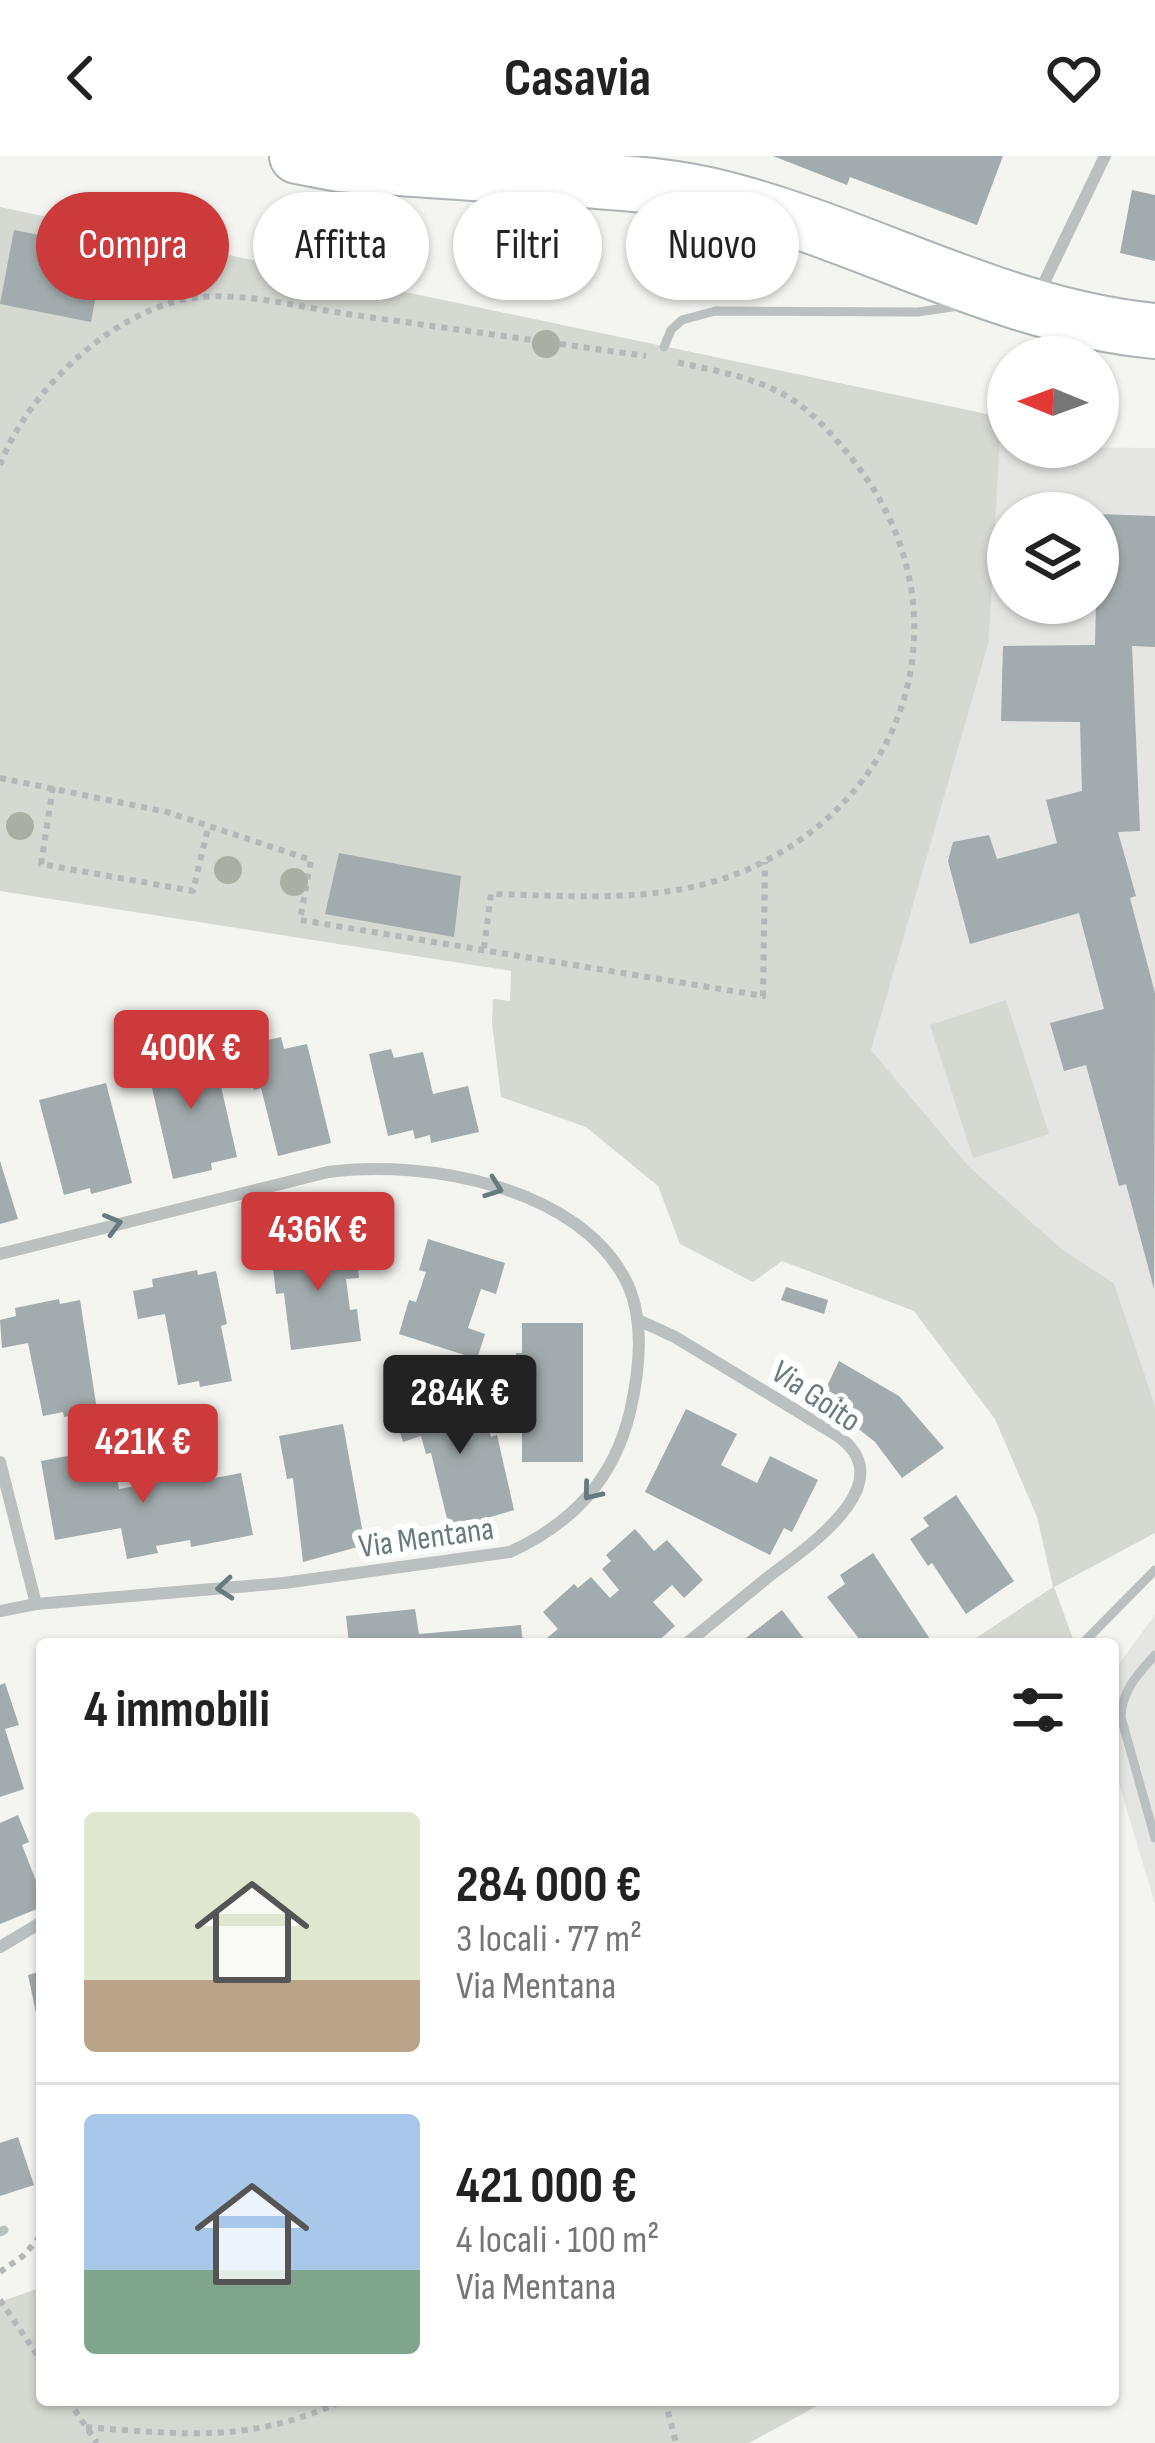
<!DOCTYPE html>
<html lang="it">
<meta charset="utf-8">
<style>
body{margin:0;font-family:"Sofia Sans Condensed",sans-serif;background:#f2f2f2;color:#222;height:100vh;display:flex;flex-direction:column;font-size:45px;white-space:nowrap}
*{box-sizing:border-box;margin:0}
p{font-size:39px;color:#767676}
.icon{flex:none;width:66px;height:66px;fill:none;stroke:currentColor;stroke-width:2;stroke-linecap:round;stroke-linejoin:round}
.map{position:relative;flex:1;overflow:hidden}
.details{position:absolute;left:36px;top:1482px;width:1083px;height:768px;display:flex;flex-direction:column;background:#fff;border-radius:12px;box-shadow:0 3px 9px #0004}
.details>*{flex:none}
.guide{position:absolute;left:36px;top:36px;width:1083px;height:108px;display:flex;gap:24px}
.needle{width:78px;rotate:271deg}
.tools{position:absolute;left:987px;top:180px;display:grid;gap:24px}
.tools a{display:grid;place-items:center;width:132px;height:132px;border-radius:50%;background:#fff;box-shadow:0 3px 9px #0004;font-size:60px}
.price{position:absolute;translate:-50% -102px;padding:0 27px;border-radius:12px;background:#cc3a3b;color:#fff;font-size:39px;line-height:78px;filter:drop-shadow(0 3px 6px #0008)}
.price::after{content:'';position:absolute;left:50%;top:72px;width:36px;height:27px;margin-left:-18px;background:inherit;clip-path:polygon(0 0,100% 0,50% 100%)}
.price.on{background:#222;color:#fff}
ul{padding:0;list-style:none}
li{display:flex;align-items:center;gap:36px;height:300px;padding:0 48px}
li+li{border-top:3px solid #e0e0e0}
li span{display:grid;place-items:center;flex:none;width:336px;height:240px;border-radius:12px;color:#555}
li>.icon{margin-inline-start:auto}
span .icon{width:144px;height:144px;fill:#fffc;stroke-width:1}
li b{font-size:51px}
h2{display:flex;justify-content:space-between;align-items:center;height:144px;padding:0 48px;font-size:51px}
.pill{padding:0 42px;border-radius:54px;background:#fff;box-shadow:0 3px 9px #0004;font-size:42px;line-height:108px}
.pill.on{background:#cc3a3b;color:#fff}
header{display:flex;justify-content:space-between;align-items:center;height:156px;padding:0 48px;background:#fff;font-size:54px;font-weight:700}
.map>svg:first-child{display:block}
.built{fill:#e5e5e4;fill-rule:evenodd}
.green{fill:#d5d9d1}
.building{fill:#a2abad}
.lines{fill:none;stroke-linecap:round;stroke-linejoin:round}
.secondary-casing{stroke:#acb4b5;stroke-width:58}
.path{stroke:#b4b8b9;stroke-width:6;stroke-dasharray:6 6;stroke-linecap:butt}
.lane{stroke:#babfc0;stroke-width:9}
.street{stroke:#babfc0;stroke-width:12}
.secondary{stroke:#fff;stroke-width:54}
.tree{fill:#aaafa4}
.oneway{stroke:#677a7e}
.labels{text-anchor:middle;stroke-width:12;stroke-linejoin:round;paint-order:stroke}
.street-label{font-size:33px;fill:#677a7e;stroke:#fff}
</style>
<header><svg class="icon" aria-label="back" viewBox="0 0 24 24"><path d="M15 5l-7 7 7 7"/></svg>Casavia<svg class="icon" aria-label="heart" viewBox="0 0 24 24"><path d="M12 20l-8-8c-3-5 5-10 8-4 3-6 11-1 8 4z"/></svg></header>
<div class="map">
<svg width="1155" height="2287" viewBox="0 0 1155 2287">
<rect width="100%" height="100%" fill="#f4f4f1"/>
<g class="built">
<path d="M999 284H1008V291L1155 292V1251L1114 1127 1063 1094 969 1012 870 894 989 485ZM1008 357H1098V447H1008Z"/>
<polygon points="1155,1459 1155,1748 1113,1608 1113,1516"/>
</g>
<g class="green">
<polygon points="0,51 1001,261 989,485 871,894 970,1012 1063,1094 1114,1127 1155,1250 1155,1377 1054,1431 1075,1488 967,1488 1053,1431 1037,1361 995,1263 914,1155 782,1105 753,1126 680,1088 658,1030 586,971 501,941 492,868 493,843 510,845 511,815 0,735"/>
<polygon points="1006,844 1049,978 973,1002 930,869"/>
<polygon points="42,2131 42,2244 828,2244 749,2287 0,2287 0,2146"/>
</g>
<g class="building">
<polygon points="773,0 1003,0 977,69 850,21 847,29"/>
<polygon points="1132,34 1155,39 1155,105 1120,97"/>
<polygon points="14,74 105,92 91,166 0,148"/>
<polygon points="1098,358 1155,360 1155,491 1132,490 1140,675 1118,676 1136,740 1130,742 1155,837 1154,1133 1126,1028 1119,1030 1086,909 1064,915 1050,867 1104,853 1079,757 970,788 948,705 953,686 989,679 997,703 1057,687 1046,644 1082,635 1080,566 1001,565 1003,490 1095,489"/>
<polygon points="339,697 461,720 454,781 325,758"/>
<polygon points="281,881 284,893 307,888 331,987 278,1000 261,932 254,934 243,890"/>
<polygon points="391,893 394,902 423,896 433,938 468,930 479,976 431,987 430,979 415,983 413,974 388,980 369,898"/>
<polygon points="213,895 237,1001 211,1007 212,1014 173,1023 146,906 188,896 189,901"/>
<polygon points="106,927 132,1027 91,1038 90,1032 64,1039 39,944"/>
<polygon points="0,1005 18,1063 0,1068"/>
<polygon points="428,1083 505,1107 496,1138 481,1133 468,1172 485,1178 477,1203 399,1178 409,1144 416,1146 426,1116 419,1114"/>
<polygon points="355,1085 359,1122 346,1123 350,1154 357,1153 361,1185 291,1194 284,1137 276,1138 271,1095"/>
<polygon points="197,1114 198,1119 216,1115 227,1168 221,1170 232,1225 200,1231 199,1225 178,1229 165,1158 138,1163 133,1135 153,1131 152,1123"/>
<polygon points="786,1131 828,1144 824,1158 781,1144"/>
<polygon points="59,1143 60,1148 80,1144 97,1254 64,1261 63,1256 43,1260 28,1187 2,1192 0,1164 16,1160 15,1152"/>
<polygon points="522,1167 583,1167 583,1306 522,1306 522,1264 516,1264 516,1197 522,1197"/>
<polygon points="839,1205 899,1240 944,1292 902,1322 875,1286 855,1270 817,1251"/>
<polygon points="448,1236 479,1239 491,1281 497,1279 514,1354 487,1362 489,1368 451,1379 431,1297 426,1298 421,1280 403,1286 393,1254"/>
<polygon points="686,1253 737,1278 721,1309 757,1327 770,1300 818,1324 792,1376 784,1372 770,1399 645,1336"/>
<polygon points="343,1268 365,1389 303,1406 293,1322 287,1323 279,1280"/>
<polygon points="99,1294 104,1320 116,1318 119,1333 193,1320 194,1326 241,1317 253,1379 191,1391 190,1384 156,1390 158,1397 127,1403 121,1372 55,1384 41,1305"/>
<polygon points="956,1339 1014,1425 966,1458 932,1407 928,1410 910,1383 929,1370 923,1362"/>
<polygon points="635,1373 654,1395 667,1384 703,1424 684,1442 672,1429 653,1446 675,1470 655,1488 619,1488 615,1484 610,1488 552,1488 547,1482 558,1473 543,1456 574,1428 578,1432 591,1421 610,1442 619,1434 602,1413 611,1405 606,1399"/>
<polygon points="873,1397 930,1483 923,1488 863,1488 827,1441 845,1428 840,1419"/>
<polygon points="415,1453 419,1478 521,1469 523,1488 349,1488 346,1460"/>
<polygon points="782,1454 808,1488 738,1488"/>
<polygon points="5,1527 19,1569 5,1573 24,1633 0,1641 0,1529"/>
<polygon points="18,1659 29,1686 22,1689 38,1730 42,1728 42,1751 0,1768 0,1667"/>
<polygon points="42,1815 42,1880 41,1880 28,1819"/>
<polygon points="18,1981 34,2029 0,2040 0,1987"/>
</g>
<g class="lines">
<defs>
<path id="secondary" d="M297 0 339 8C408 13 478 17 548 22 609 26 669 28 729 44 872 82 1005 161 1155 175"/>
</defs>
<use href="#secondary" class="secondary-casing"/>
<g class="path">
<path d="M0 309C28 235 112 154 193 142 242 135 298 151 347 158 447 172 546 186 646 200"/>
<polyline points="0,622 167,656 311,704 300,764 763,840 765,706"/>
<polyline points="53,631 41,708 193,735 208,672"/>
<path d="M484 792 491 738C586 740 681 750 767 704 921 623 962 441 853 304 836 283 818 262 796 246 761 222 717 215 676 206"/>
<polyline points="0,2116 23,2100 42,2078"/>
<polyline points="0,2144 42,2206"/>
<polyline points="68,2244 97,2287"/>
<polyline points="665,2244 676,2287"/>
<path d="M86 2271C187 2279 251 2287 345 2244"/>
</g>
<g class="lane">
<polyline points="664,191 671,174 682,164 715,155 918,156 965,149"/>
<polyline points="1082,1488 1155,1414"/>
<path d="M1155 1499C1138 1518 1122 1534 1121 1561L1155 1682"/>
<polyline points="0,2076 4,2074"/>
</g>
<g class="street">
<polyline points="1039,137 1105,0"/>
<path d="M0 1098 328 1016C424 1003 582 1030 628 1129 645 1167 639 1217 630 1256 614 1323 573 1367 510 1396L284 1427 36 1448 0 1455"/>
<path d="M638 1164 675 1181 838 1280C905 1328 804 1393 767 1422 740 1444 713 1466 686 1488"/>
<polyline points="0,1306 36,1448"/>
<polyline points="0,1791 42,1766"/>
</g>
<use href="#secondary" class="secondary"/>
</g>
<g class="tree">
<circle cx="184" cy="126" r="14"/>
<circle cx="546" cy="188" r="14"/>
<circle cx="20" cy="670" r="14"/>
<circle cx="228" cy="714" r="14"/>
<circle cx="294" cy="726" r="14"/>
</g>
<defs><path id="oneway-chevron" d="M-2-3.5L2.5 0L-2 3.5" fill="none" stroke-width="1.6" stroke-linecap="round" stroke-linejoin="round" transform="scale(3)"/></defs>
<g class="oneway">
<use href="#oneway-chevron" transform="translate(494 1032) rotate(20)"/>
<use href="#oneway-chevron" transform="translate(113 1068) rotate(-15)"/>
<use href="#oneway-chevron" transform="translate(591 1336) rotate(129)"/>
<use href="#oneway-chevron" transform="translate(225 1432) rotate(175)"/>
</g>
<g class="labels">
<g class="street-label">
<text transform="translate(817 1239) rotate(34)" y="12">Via Goito</text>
<text transform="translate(426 1380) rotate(-8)" y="12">Via Mentana</text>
</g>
</g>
</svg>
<div class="tools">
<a><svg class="needle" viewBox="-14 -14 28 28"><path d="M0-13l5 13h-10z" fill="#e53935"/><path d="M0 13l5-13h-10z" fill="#767676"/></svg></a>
<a><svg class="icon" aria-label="layers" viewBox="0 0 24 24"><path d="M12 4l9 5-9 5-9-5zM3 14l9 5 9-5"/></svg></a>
</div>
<b class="price" style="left:191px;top:956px">400K €</b>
<b class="price" style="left:318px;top:1138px">436K €</b>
<b class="price on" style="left:460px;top:1301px">284K €</b>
<b class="price" style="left:143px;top:1350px">421K €</b>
<div class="guide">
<a class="pill on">Compra</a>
<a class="pill">Affitta</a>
<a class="pill">Filtri</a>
<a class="pill">Nuovo</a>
</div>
<section class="details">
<h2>4 immobili<svg class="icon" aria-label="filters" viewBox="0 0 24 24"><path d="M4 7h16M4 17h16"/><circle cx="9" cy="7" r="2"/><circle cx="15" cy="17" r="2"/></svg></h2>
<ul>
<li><span style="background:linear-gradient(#dfe7d0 70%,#b9a48a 0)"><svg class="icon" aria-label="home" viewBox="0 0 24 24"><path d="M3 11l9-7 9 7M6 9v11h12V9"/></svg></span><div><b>284 000 €</b><p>3 locali · 77 m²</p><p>Via Mentana</p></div></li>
<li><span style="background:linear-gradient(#a9c7e8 65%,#7fa58c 0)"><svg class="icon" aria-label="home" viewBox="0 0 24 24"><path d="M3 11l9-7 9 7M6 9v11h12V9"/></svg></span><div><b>421 000 €</b><p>4 locali · 100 m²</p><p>Via Mentana</p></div></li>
</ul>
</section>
</div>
